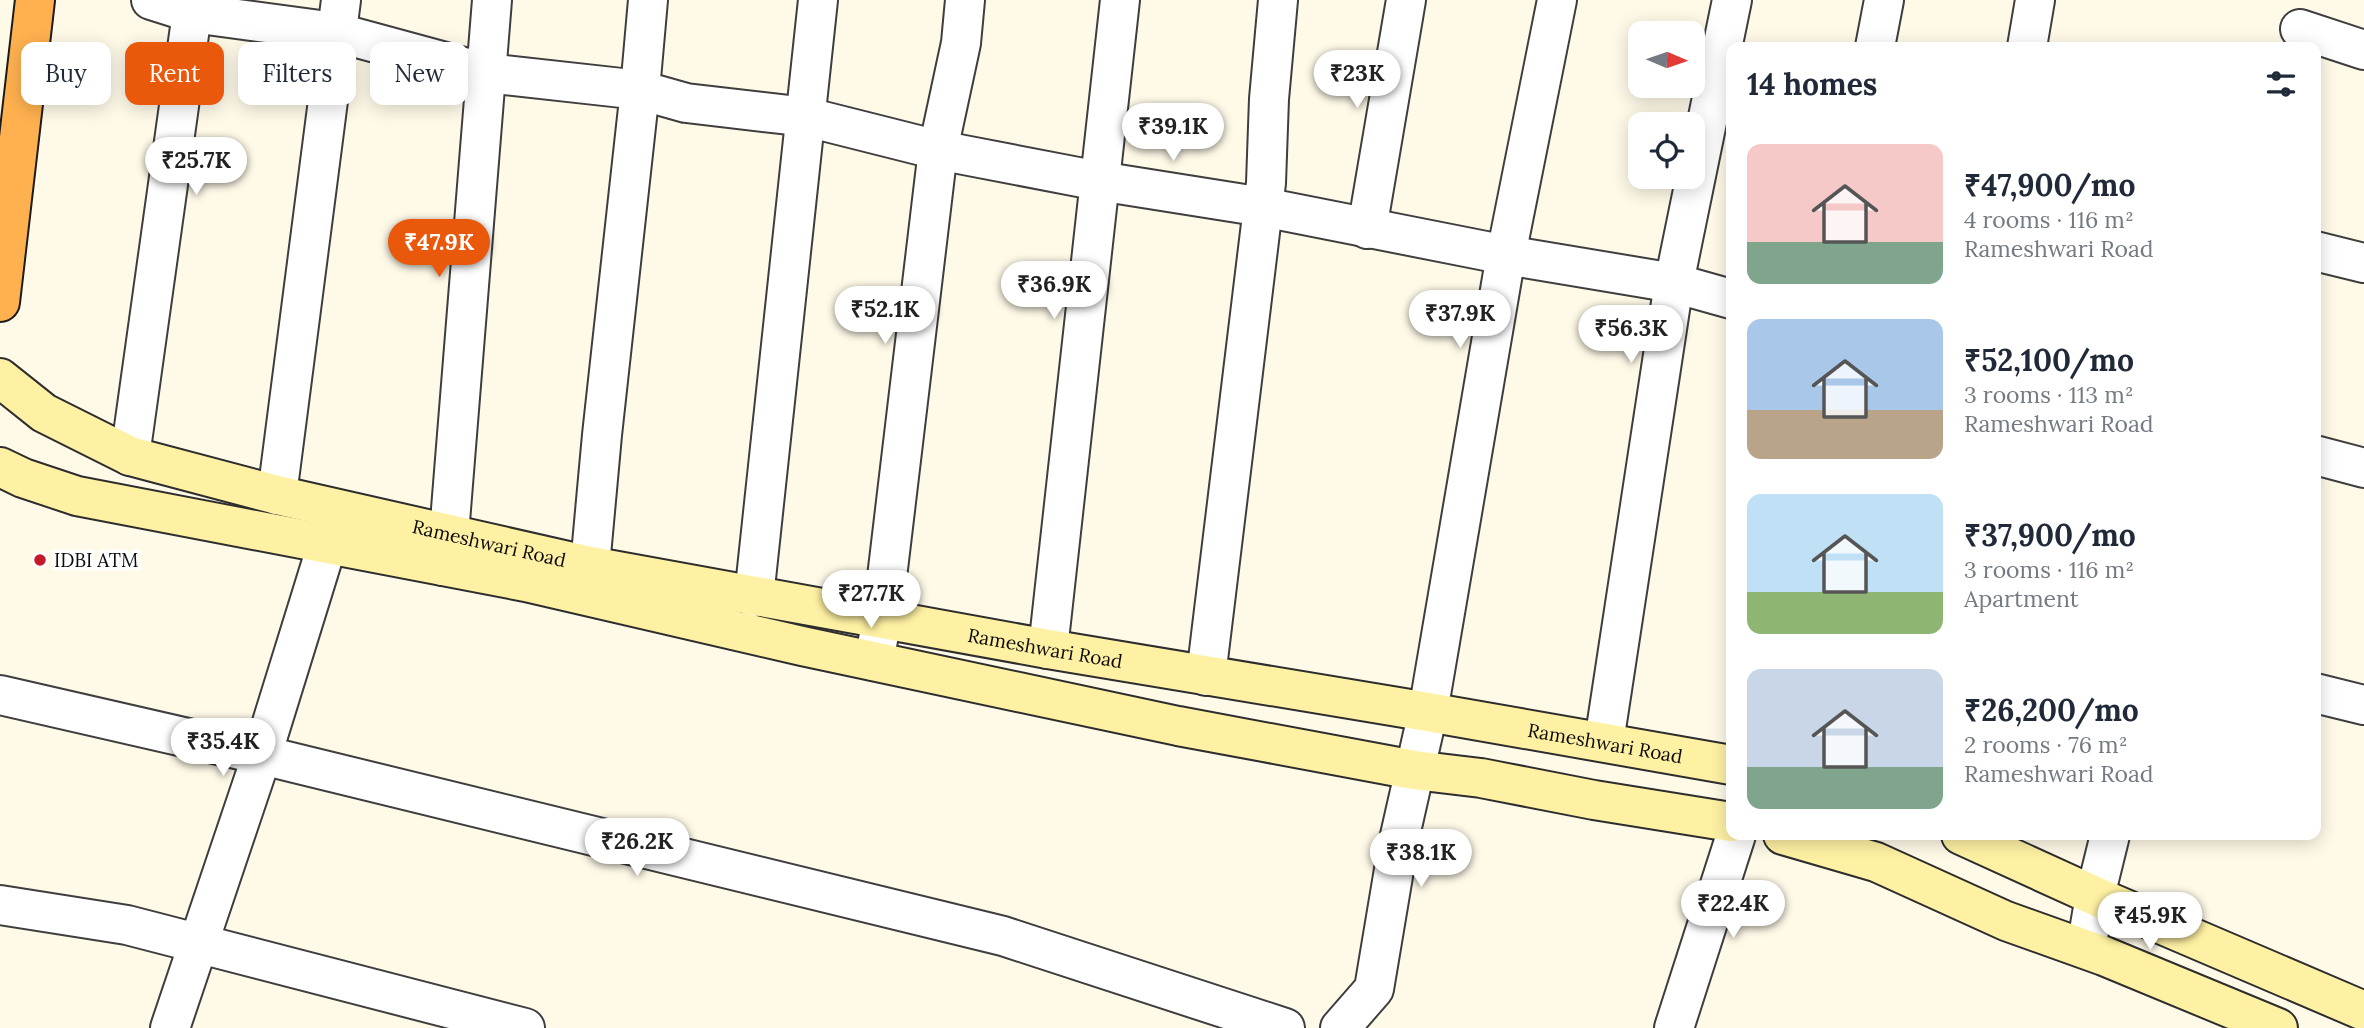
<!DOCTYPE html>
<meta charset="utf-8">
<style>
body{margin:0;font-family:Lora,serif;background:#f6f6f7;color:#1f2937;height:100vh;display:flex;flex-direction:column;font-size:26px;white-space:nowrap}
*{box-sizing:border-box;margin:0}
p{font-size:23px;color:#747a83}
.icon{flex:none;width:38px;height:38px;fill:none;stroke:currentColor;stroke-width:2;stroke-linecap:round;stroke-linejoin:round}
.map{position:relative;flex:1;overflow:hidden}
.drawer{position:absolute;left:1726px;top:42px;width:595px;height:798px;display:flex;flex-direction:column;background:#fff;border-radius:14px;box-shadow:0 4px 18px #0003}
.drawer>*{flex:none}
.hud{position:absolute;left:21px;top:42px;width:665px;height:63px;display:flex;gap:14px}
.needle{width:46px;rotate:92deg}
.controls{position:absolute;left:1628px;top:21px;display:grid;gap:14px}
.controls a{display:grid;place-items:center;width:77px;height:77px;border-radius:14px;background:#fff;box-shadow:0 4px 18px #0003;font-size:35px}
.price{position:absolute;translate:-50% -60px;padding:0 16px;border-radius:24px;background:#fff;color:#222;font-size:23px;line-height:46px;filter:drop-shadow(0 2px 4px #0008)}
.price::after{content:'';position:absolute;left:50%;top:42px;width:21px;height:16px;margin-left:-10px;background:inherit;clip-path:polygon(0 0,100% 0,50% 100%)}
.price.on{background:#ea580c;color:#fff}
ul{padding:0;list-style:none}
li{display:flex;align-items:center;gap:21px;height:175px;padding:0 21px}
li span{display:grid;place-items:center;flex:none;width:196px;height:140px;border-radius:14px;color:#555}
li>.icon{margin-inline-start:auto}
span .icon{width:84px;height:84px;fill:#fffc;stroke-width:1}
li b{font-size:30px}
h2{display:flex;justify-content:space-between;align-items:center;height:84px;padding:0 21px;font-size:30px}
.tag{padding:0 24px;border-radius:14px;background:#fff;box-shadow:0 4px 18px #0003;font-size:24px;line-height:63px}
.tag.on{background:#ea580c;color:#fff}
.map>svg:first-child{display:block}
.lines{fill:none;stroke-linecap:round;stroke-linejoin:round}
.minor-casing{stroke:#3e3e3e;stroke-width:42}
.secondary-casing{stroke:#2d2d2d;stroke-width:42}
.trunk-casing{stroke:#1c1c1c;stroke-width:42}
.minor{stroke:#fff;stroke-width:38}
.secondary{stroke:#fff1a3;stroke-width:38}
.trunk{stroke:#ffb14f;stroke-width:38}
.poi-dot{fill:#c41928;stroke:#fff;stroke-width:2.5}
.labels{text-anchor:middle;stroke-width:7;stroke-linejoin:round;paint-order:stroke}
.street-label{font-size:19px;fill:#0b0b0b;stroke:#fff}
.poi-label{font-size:19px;fill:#0b0b0b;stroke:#fff;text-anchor:start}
</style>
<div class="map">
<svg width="2364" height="1028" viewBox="0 0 2364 1028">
<rect width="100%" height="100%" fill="#fffae8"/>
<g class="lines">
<defs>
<g id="minor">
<polyline points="193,0 192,13 335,32 486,73 640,90 602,435 590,566"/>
<polyline points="648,0 640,90 686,103 807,117 938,150 1099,181 1263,207 1506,255 1674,283 1731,299"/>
<polyline points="2300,29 2364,50"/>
<polyline points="1875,47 1884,0"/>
<polyline points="2027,47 2035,0"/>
<polyline points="1367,229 1406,0"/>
<polyline points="2315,251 2364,263"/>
<polyline points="2315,455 2364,468"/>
<polyline points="130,456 192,13 151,0"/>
<polyline points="277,495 341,0"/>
<polyline points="443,566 449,534 492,0"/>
<polyline points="754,597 818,0"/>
<polyline points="1048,649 1120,0"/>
<polyline points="874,661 882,619 938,150 961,43 965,0"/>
<polyline points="1206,676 1266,183 1269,99 1278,0"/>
<polyline points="2315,693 2364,705"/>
<polyline points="0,695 262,755 1003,936 1285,1028"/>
<polyline points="1604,742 1674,283 1732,0"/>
<polyline points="0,905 127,925 525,1028"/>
<polyline points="2086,949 2095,896 2110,835"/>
<polyline points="170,1028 262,755 327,545"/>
<polyline points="1340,1028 1374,989 1399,840 1428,712 1506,255 1557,0"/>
<polyline points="1674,1028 1736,835"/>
</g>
<g id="secondary">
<path id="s1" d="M0 378 44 413 130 456 277 495 590 566 1048 649 1428 712 1731 765"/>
<polyline points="0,467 23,478 77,496 526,582 802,646 1178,726 1414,770 1481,778 1594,800 1731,822"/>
<polyline points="1783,835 1876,862 2006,921 2104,956 2278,1028"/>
<polyline points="1961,835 2095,896 2364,1011"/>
</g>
<polyline id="trunk" points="0,302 35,0"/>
</defs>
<use href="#minor" class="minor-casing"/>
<use href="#secondary" class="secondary-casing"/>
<use href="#trunk" class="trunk-casing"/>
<use href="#minor" class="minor"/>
<use href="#secondary" class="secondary"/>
<use href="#trunk" class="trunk"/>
</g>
<circle class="poi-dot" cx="40" cy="560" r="7"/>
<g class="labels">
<g class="street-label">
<text dy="7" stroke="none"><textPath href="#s1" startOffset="522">Rameshwari Road</textPath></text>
<text dy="7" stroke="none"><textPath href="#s1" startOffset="1088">Rameshwari Road</textPath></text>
<text dy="7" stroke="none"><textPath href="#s1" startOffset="1656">Rameshwari Road</textPath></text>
</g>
<g class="poi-label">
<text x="54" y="567">IDBI ATM</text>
</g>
</g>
</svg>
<div class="controls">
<a><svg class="needle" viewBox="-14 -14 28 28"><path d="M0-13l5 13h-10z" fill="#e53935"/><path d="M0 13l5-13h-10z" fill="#747a83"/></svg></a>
<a><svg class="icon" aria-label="locate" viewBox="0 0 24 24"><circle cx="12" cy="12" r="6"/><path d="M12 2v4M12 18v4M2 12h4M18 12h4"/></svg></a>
</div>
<b class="price" style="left:1357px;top:110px">₹23K</b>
<b class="price" style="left:1173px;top:163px">₹39.1K</b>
<b class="price" style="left:196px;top:197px">₹25.7K</b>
<b class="price on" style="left:439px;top:279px">₹47.9K</b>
<b class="price" style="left:1054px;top:321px">₹36.9K</b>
<b class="price" style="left:885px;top:346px">₹52.1K</b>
<b class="price" style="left:1460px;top:350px">₹37.9K</b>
<b class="price" style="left:1631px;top:365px">₹56.3K</b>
<b class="price" style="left:871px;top:630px">₹27.7K</b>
<b class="price" style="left:223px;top:778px">₹35.4K</b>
<b class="price" style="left:637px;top:878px">₹26.2K</b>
<b class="price" style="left:1421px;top:889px">₹38.1K</b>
<b class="price" style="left:1733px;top:940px">₹22.4K</b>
<b class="price" style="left:2150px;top:952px">₹45.9K</b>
<div class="hud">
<a class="tag">Buy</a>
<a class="tag on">Rent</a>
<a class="tag">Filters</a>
<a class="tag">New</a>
</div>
<section class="drawer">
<h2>14 homes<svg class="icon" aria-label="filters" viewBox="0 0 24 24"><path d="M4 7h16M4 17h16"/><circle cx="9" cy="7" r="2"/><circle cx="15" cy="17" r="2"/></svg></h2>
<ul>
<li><span style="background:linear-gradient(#f6c9c9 70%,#7fa58c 0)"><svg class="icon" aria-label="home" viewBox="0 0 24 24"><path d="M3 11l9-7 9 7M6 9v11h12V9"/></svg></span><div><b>₹47,900/mo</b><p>4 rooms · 116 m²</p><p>Rameshwari Road</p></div></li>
<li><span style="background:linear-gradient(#a9c7e8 65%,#b9a48a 0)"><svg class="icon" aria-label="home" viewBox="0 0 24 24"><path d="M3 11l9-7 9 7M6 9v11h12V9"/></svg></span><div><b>₹52,100/mo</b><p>3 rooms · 113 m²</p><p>Rameshwari Road</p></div></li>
<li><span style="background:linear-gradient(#bfe0f5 70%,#8fb573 0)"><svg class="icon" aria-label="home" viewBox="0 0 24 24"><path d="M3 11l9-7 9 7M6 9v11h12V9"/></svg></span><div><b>₹37,900/mo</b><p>3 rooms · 116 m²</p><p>Apartment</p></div></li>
<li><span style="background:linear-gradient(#c9d6e8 70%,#7fa58c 0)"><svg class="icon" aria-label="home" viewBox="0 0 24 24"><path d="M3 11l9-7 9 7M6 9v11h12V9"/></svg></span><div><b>₹26,200/mo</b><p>2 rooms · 76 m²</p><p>Rameshwari Road</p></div></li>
</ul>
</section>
</div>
